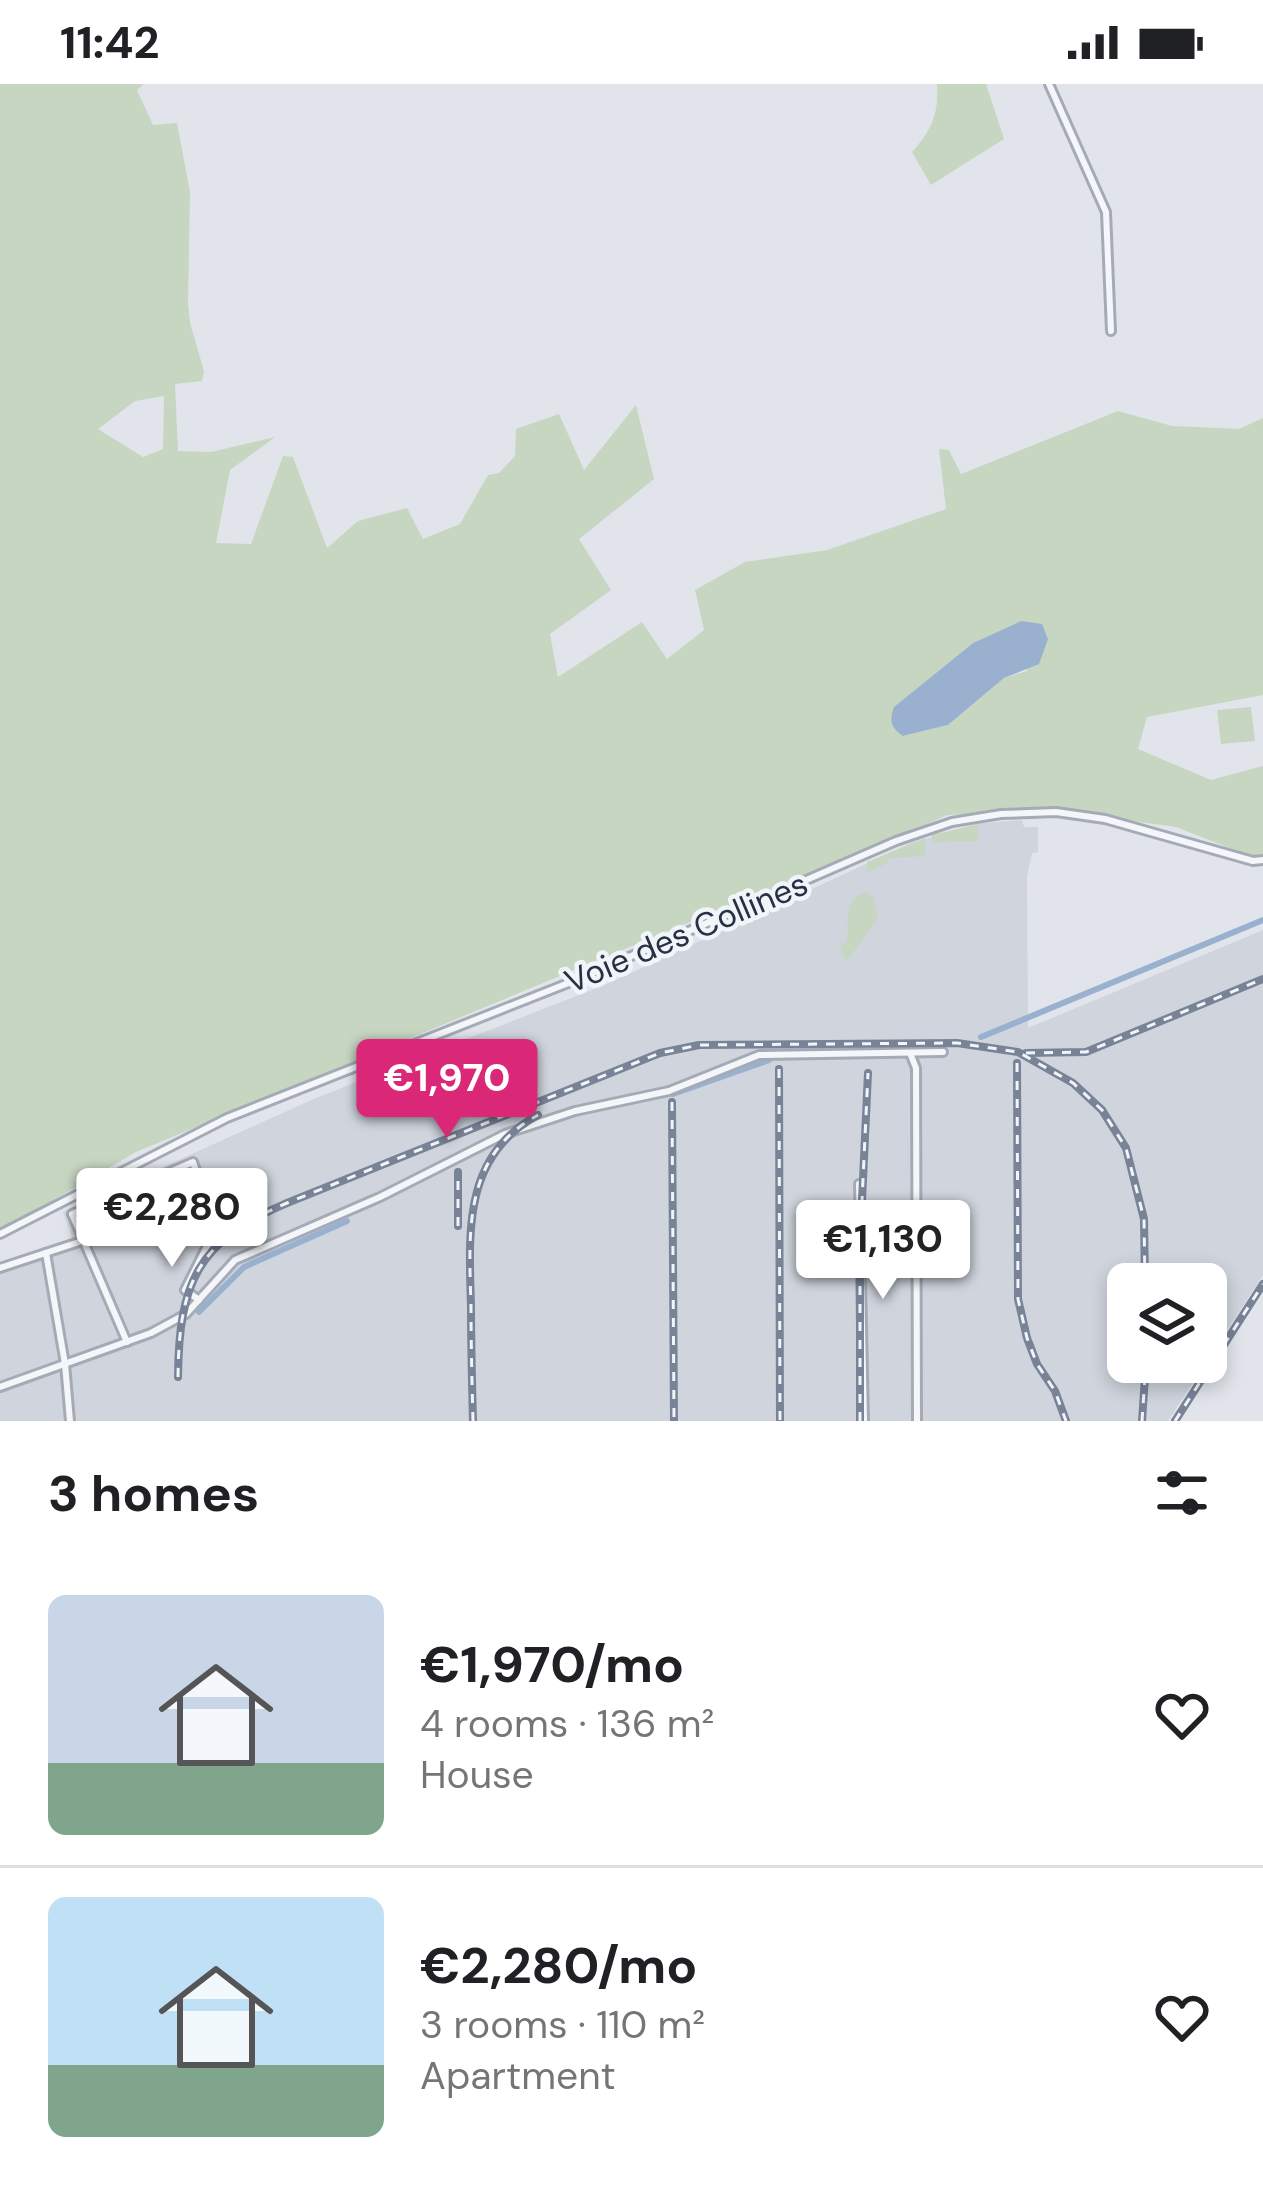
<!DOCTYPE html>
<meta charset="utf-8">
<style>
body{margin:0;font-family:"DM Sans",sans-serif;background:#f6f6f6;color:#202124;height:100vh;display:flex;flex-direction:column;font-size:45px;white-space:nowrap}
*{box-sizing:border-box;margin:0}
p{font-size:39px;color:#757577}
.icon{flex:none;width:66px;height:66px;fill:none;stroke:currentColor;stroke-width:2;stroke-linecap:round;stroke-linejoin:round}
.map{position:relative;height:1337px;overflow:hidden}
.side{display:flex;flex-direction:column;background:#fff;flex:1}
.side>*{flex:none}
.tools{position:absolute;left:1107px;top:1179px;display:grid;gap:24px}
.tools a{display:grid;place-items:center;width:120px;height:120px;border-radius:18px;background:#fff;box-shadow:0 6px 18px #0003;font-size:60px}
.price{position:absolute;translate:-50% -102px;padding:0 27px;border-radius:12px;background:#fff;color:#222;font-size:39px;line-height:78px;filter:drop-shadow(0 3px 6px #0008)}
.price::after{content:'';position:absolute;left:50%;top:72px;width:36px;height:27px;margin-left:-18px;background:inherit;clip-path:polygon(0 0,100% 0,50% 100%)}
.price.current{background:#db2777;color:#fff}
ul{padding:0;list-style:none}
li{display:flex;align-items:center;gap:36px;height:300px;padding:0 48px}
li+li{border-top:3px solid #e0e0e0}
li span{display:grid;place-items:center;flex:none;width:336px;height:240px;border-radius:18px;color:#555}
li>.icon{margin-inline-start:auto}
span .icon{width:144px;height:144px;fill:#fffc;stroke-width:1}
li b{font-size:51px}
h2{display:flex;justify-content:space-between;align-items:center;height:144px;padding:0 48px;font-size:51px}
.status{display:flex;justify-content:space-between;align-items:center;height:84px;padding:0 60px;background:#fff;direction:ltr}
.status svg{height:33px;fill:currentColor}
.map>svg:first-child{display:block}
.built{fill:#cfd4dd;fill-rule:evenodd}
.green{fill:#c6d6c1;fill-rule:evenodd}
.water{fill:#99b1cf}
.lines{fill:none;stroke-linecap:round;stroke-linejoin:round}
.canal{stroke:#99b1cf;stroke-width:6}
.minor-casing{stroke:#a5abb6;stroke-width:12}
.minor{stroke:#f4f6f9;stroke-width:6}
.rail-casing{stroke:#798397;stroke-width:8}
.rail{stroke:#f1f4f8;stroke-width:3;stroke-dasharray:9;stroke-linecap:butt}
.labels{text-anchor:middle;stroke-width:9;stroke-linejoin:round;paint-order:stroke}
.street-label{font-size:33px;fill:#273145;stroke:#f1f4f8}
</style>
<div class="status"><b>11:42</b><svg viewBox="0 0 49 12"><path d="M0 12V9h3v3zM5 12V6h3v6zM10 12V3h3v9zM15 12V0h3v12zM26 1h20v11H26zM47 4h2v5h-2z"/></svg></div>
<div class="map">
<svg width="1263" height="1337" viewBox="0 0 1263 1337">
<rect width="100%" height="100%" fill="#e1e5eb"/>
<path class="built" d="M1022 736 1024 743H1038V768L1032 769 1027 793 1028 944 1263 846V1191L1168 1337H0V1181L73 1156 63 1128 316 1014 607 900 911 759 983 739ZM1128 1200H1206V1278H1128Z"/>
<g class="green">
<path d="M0 0H144L137 6 153 41 177 39 190 108 188 220 190 239 204 287 202 297 175 300 178 367 211 368 275 353 230 386 216 459 251 460 283 372 293 373 327 464 358 437 407 424 423 455 460 440 488 391 499 389 515 372 516 345 559 330 584 386 636 321 654 395 579 455 611 506 550 550 558 593 642 538 667 575 704 546 695 506 745 478 827 466 946 425 939 365 949 366 961 390 1118 327 1172 342 1239 345 1263 334V611L1147 633 1138 665 1211 696 1263 682V773L1255 774 1176 743 1060 727 948 731 136 1068 0 1147ZM164 312 163 365 143 373 98 345 135 317ZM1021 537 1027 587 1004 594 948 641 904 652 915 606 973 559Z"/>
<path d="M937 0H986L1004 55 931 101 912 68C932 46 939 29 937 0Z"/>
<polygon points="1251,623 1255,657 1221,660 1217,626"/>
<polygon points="978,740 978,757 932,758 932,751"/>
<polygon points="925,754 925,772 888,774 888,779 868,788 867,778"/>
<path d="M866 808 873 813 878 834 846 878 840 862 847 858C850 837 841 817 866 808Z"/>
</g>
<path class="water" d="M1021 537 1042 540 1048 555 1039 580 1004 594 948 641 903 652C891 644 889 637 894 623L973 559Z"/>
<g class="lines">
<g class="canal">
<polyline points="981,953 1263,836"/>
<polyline points="673,1010 769,976"/>
<polyline points="199,1228 244,1183 347,1137"/>
</g>
<defs>
<g id="minor">
<polyline points="1049,0 1106,128 1111,247"/>
<polyline points="910,969 916,984 917,1337"/>
<polyline points="859,1100 864,1337"/>
<polyline points="0,1150 227,1034 576,896 896,757 952,738 1001,730 1056,728 1105,735 1253,777 1263,776"/>
<polyline points="46,1169 65,1280 70,1337"/>
<polyline points="0,1184 82,1157"/>
<polyline points="199,1216 185,1206 207,1162 212,1133"/>
<polyline points="127,1258 72,1130 193,1078 212,1133 232,1141 207,1162"/>
<polyline points="0,1303 151,1249 186,1230 235,1176 380,1113 505,1050 575,1027 669,1007 759,971 943,968"/>
</g>
</defs>
<use href="#minor" class="minor-casing"/>
<use href="#minor" class="minor"/>
<defs>
<g id="rail">
<polyline points="1026,969 1086,968 1263,895"/>
<polyline points="1017,979 1018,1215 1027,1254 1037,1280 1055,1307 1066,1337"/>
<polyline points="779,985 780,1337"/>
<polyline points="672,1018 674,1337"/>
<polyline points="458,1142 458,1088"/>
<path d="M178 1293C179 1199 197 1157 287 1119L660 969 699 961 957 959 1018 968 1073 999 1102 1026 1126 1064 1144 1135 1145 1200"/>
<path d="M473 1337C472 1299 471 1261 471 1223 469 1149 462 1072 538 1031"/>
<polyline points="860,1337 860,1159 868,989"/>
<polyline points="1142,1337 1146,1278"/>
<polyline points="1175,1337 1263,1200"/>
</g>
</defs>
<use href="#rail" class="rail-casing"/>
<use href="#rail" class="rail"/>
</g>
<g class="labels">
<g class="street-label">
<text transform="translate(686 848) rotate(-23)" y="12">Voie des Collines</text>
</g>
</g>
</svg>
<div class="tools">
<a><svg class="icon" aria-label="layers" viewBox="0 0 24 24"><path d="M12 4l9 5-9 5-9-5zM3 14l9 5 9-5"/></svg></a>
</div>
<b class="price current" style="left:447px;top:1057px">€1,970</b>
<b class="price" style="left:172px;top:1186px">€2,280</b>
<b class="price" style="left:883px;top:1218px">€1,130</b>
</div>
<section class="side">
<h2>3 homes<svg class="icon" aria-label="filters" viewBox="0 0 24 24"><path d="M4 7h16M4 17h16"/><circle cx="9" cy="7" r="2"/><circle cx="15" cy="17" r="2"/></svg></h2>
<ul>
<li><span style="background:linear-gradient(#c9d6e8 70%,#7fa58c 0)"><svg class="icon" aria-label="home" viewBox="0 0 24 24"><path d="M3 11l9-7 9 7M6 9v11h12V9"/></svg></span><div><b>€1,970/mo</b><p>4 rooms · 136 m²</p><p>House</p></div><svg class="icon" aria-label="heart" viewBox="0 0 24 24"><path d="M12 20l-8-8c-3-5 5-10 8-4 3-6 11-1 8 4z"/></svg></li>
<li><span style="background:linear-gradient(#bfe0f5 70%,#7fa58c 0)"><svg class="icon" aria-label="home" viewBox="0 0 24 24"><path d="M3 11l9-7 9 7M6 9v11h12V9"/></svg></span><div><b>€2,280/mo</b><p>3 rooms · 110 m²</p><p>Apartment</p></div><svg class="icon" aria-label="heart" viewBox="0 0 24 24"><path d="M12 20l-8-8c-3-5 5-10 8-4 3-6 11-1 8 4z"/></svg></li>
</ul>
</section>
